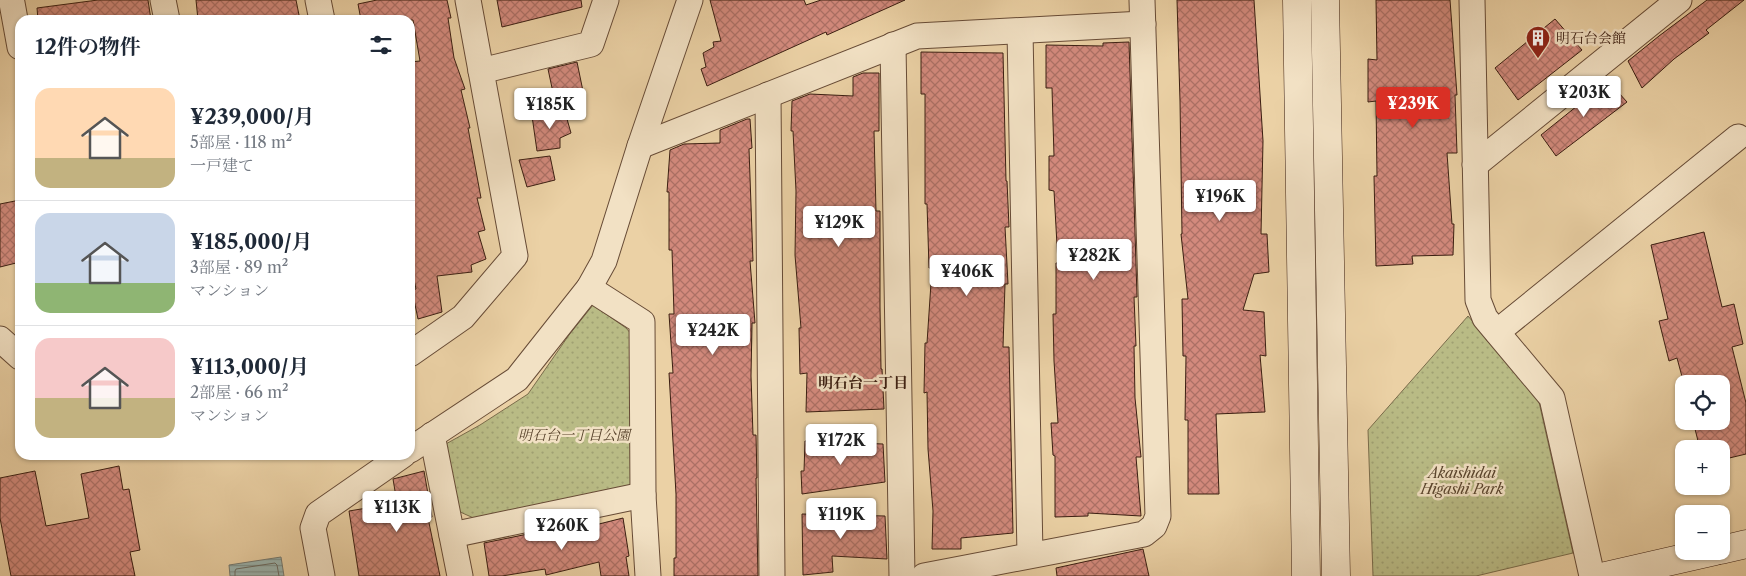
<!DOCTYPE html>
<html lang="ja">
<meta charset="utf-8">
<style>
body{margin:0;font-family:"Libre Caslon Text","Noto Serif JP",serif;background:#f6f6f7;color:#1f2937;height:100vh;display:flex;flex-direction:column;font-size:19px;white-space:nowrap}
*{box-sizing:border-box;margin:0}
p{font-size:16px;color:#747a83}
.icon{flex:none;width:28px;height:28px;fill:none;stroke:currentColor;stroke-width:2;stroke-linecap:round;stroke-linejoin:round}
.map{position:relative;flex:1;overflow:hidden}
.drawer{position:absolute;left:15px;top:15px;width:400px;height:445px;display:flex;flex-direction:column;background:#fff;border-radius:15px;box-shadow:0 1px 4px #0004}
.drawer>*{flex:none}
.fabs{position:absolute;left:1675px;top:375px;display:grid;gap:10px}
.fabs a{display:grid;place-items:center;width:55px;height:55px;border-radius:10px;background:#fff;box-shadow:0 1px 4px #0004;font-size:25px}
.price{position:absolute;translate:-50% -42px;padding:0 11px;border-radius:5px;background:#fff;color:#222;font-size:16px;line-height:32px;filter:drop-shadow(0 1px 2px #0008)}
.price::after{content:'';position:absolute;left:50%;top:30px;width:15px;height:11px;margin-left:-8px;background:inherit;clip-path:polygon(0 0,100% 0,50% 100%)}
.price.on{background:#d93025;color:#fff}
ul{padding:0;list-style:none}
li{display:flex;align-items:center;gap:15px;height:125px;padding:0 20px}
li+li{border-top:1px solid #e0e1e3}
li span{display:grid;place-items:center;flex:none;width:140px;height:100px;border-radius:15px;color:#555}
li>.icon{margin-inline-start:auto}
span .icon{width:60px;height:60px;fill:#fffc;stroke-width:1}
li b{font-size:21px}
h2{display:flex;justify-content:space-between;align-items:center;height:60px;padding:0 20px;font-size:21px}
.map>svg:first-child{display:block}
.grass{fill:url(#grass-dots);stroke:#7a6c4b}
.water{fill:url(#water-rules);stroke:#757970}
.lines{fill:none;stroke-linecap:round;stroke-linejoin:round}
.shore{stroke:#6b6a60;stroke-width:1}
.building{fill:url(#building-cross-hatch);stroke:#3b1e11}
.street-casing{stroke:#674b36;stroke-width:27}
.secondary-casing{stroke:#3b1e11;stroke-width:29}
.street{stroke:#f2e1c4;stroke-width:25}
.secondary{stroke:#f2e1c4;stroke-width:28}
.labels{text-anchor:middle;stroke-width:5;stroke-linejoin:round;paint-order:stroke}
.poi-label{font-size:14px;fill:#3b1e11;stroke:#f2e1c4;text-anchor:start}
.park-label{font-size:14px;font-style:italic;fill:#5a452e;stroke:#f2e1c4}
.neighbourhood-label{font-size:15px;font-weight:bold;fill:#3b1e11;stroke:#f2e1c4}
</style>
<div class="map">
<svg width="1746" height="576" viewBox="0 0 1746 576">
<defs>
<pattern id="grass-dots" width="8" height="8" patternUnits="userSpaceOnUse" patternTransform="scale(1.25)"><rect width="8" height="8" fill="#b9bb85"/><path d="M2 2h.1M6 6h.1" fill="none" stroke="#a0a072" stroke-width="1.8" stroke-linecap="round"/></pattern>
<pattern id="water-rules" width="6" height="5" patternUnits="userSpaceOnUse" patternTransform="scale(1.25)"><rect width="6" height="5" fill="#9bb5b0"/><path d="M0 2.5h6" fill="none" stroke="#80938e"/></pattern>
<pattern id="building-cross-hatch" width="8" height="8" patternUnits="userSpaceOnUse" patternTransform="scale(1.25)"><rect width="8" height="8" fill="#d38a7d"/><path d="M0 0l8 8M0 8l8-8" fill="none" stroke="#ac7065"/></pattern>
</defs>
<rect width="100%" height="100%" fill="#ebd1a5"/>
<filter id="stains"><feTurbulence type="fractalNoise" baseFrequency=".004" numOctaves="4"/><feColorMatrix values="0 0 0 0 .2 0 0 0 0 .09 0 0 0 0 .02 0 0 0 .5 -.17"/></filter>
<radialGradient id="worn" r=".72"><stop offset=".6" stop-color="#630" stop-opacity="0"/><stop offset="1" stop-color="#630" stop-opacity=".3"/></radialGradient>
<g class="grass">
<polygon points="593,305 626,328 633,336 638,466 629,488 478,520 458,511 444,445 480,425 528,394 569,335"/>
<polygon points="1468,316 1530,389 1539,402 1573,553 1476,576 1373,576 1368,430"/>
</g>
<polygon class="water" points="281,557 284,576 230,576 229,565"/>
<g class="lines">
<polyline class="shore" points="235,576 235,571 236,569 275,563 277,565 279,576"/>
</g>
<g class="building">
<polygon points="98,0 148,0 151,20 38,20 37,8"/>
<polygon points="196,0 296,0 300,20 198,20"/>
<polygon points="377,0 447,0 451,18 448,18 454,58 465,89 461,90 470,128 468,128 481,198 477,198 485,230 478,232 486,259 471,265 472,272 437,276 442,312 418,319 412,290 416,289 410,261 410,62 420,61 413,20 361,20 358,4"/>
<polygon points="497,0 581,0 582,7 502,27"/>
<polygon points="710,0 804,0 806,5 821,0 905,0 827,35 826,32 707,86 701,69 706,67 703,53 714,47 713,42 721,41"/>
<polygon points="1177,0 1254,0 1263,141 1261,234 1267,234 1269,272 1254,274 1243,310 1264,312 1266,356 1260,355 1265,412 1216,414 1219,494 1188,494 1188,420 1185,420 1186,356 1183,356 1182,299 1188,299 1181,234 1182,234 1180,101"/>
<polygon points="1376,0 1450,0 1457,95 1455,95 1457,153 1447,153 1452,224 1454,224 1453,255 1412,256 1413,264 1376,266 1374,176 1377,176 1376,101 1368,102 1368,59 1377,60"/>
<polygon points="1707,0 1744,0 1706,30 1709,33 1674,59 1642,88 1628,61 1659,36"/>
<polygon points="1555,19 1582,50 1518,100 1495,68"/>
<polygon points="1129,42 1137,296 1137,297 1134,297 1136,346 1134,346 1135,398 1141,457 1136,457 1141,516 1088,513 1088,516 1055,517 1055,456 1053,455 1051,423 1058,423 1054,361 1053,314 1056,314 1056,263 1058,263 1054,191 1049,190 1049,156 1054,156 1052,88 1046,88 1046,45 1103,46 1103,43"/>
<polygon points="921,52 1003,53 1006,181 1007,181 1009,227 1005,227 1008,284 1005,284 1003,347 1009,347 1013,533 961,538 961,549 932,549 933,511 928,449 927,392 924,393 925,343 927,343 932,268 929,268 927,204 925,204 925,94 921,94"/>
<polygon points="577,62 584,96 555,102 548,69"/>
<polygon points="863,73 879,73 879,131 874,131 876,211 880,211 880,307 881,369 882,369 884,409 806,412 807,373 800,374 799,328 801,328 795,255 796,191 793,131 791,131 792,101 810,94 853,96 853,77"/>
<polygon points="1609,82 1627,102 1556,156 1541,135 1582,102 1581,101"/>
<polygon points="565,112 571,133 560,138 560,148 537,151 532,116"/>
<polygon points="747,119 750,119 752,148 749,149 753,261 750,261 755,323 752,323 751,376 753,435 756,435 757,478 756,478 758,576 674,576 674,558 676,558 676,494 669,373 673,373 669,314 674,314 672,250 669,250 669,192 667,192 670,150 684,144 720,143 720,130"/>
<polygon points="550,156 555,180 527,187 519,160"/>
<polygon points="20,200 20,262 0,267 0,204"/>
<polygon points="1704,232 1722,307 1734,304 1743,344 1732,347 1746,403 1746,454 1721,460 1721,449 1700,449 1693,421 1721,421 1721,384 1684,384 1677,358 1669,361 1659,321 1668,319 1651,245"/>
<polygon points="805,441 883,444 885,482 802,494 801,471 804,471"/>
<polygon points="119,466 123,490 129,489 140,550 130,552 135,576 11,576 0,518 0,478 35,471 46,526 89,518 81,474"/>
<polygon points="424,471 432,517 428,518 440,576 359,576 349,511 397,503 393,479"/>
<polygon points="802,514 885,516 887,559 832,556 833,572 803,575"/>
<polygon points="623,518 629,556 626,557 629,576 601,576 599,562 546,575 545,569 502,576 489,576 484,543 562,527 563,533"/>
<polygon points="1143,549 1149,576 1057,576 1056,568"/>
</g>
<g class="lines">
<defs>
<g id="street">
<polyline points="163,0 167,20"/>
<polyline points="318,0 322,20"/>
<polyline points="1472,0 1478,300 1485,318 1552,398 1592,576"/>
<polyline points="12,3 20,47"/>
<polyline points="1020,31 1030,555"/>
<polyline points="893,45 902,576"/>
<polyline points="481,71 591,44 606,0"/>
<polyline points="768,95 772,576"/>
<polyline points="640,146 917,36 1143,24"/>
<polyline points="1475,165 1679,0"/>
<polyline points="589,288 642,322 643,495 648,576"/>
<polyline points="1497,332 1738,137"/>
<polyline points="0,339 20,357"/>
<polyline points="410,354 463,317 515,256 468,0"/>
<polyline points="432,435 460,576"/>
<polyline points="410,450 517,379 589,288 604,261 640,146 690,0"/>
<polyline points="452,535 643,495"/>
<polyline points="322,576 313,528 318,514 403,455"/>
<polyline points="924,576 1144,534 1154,526 1158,516 1142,0"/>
</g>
<g id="secondary">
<polyline points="1297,0 1306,576"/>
<polyline points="1325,0 1336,576"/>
<polyline points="1721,550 1746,544"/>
<polyline points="1606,576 1715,551"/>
</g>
</defs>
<use href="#street" class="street-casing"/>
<use href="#secondary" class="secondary-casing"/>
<use href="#street" class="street"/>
<use href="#secondary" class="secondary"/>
</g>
<defs>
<symbol id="building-pin" viewBox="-11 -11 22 30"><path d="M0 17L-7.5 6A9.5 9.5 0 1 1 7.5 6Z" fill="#8f2418" stroke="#f2e1c4"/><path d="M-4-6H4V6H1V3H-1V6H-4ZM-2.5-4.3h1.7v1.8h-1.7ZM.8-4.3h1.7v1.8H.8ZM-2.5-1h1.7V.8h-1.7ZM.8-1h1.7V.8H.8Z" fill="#fff"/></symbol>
</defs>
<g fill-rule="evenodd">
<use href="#building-pin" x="1524" y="24" width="28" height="38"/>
</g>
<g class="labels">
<g class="poi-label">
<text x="1556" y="43">明石台会館</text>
</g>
<g class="park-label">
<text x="574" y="440">明石台一丁目公園</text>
<text x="1462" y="478">Akaishidai<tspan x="1462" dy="16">Higashi Park</tspan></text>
</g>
<g class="neighbourhood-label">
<text x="863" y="388">明石台一丁目</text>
</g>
</g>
<rect width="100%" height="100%" filter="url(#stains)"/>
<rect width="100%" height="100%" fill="url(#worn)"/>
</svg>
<div class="fabs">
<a><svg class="icon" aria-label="locate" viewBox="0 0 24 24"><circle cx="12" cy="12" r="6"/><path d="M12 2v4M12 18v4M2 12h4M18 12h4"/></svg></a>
<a>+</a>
<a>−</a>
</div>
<b class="price" style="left:1584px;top:118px">¥203K</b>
<b class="price on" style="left:1413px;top:129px">¥239K</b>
<b class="price" style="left:550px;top:130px">¥185K</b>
<b class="price" style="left:1220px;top:222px">¥196K</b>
<b class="price" style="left:839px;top:248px">¥129K</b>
<b class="price" style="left:1094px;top:281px">¥282K</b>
<b class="price" style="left:967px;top:297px">¥406K</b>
<b class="price" style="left:713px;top:356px">¥242K</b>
<b class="price" style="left:841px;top:466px">¥172K</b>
<b class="price" style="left:397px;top:533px">¥113K</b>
<b class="price" style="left:841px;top:540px">¥119K</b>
<b class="price" style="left:562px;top:551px">¥260K</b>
<section class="drawer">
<h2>12件の物件<svg class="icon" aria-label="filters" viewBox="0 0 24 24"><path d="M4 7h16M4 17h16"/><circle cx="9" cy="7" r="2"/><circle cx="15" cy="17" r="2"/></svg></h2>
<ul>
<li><span style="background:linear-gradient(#ffd9b3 70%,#c2b280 0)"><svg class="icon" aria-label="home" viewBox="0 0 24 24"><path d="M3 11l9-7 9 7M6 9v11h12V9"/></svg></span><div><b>¥239,000/月</b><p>5部屋 · 118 m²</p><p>一戸建て</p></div></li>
<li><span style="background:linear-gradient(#c9d6e8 70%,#8fb573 0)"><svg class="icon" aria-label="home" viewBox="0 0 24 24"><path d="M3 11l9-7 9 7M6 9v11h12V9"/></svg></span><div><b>¥185,000/月</b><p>3部屋 · 89 m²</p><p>マンション</p></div></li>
<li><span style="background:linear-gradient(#f6c9c9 60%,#c2b280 0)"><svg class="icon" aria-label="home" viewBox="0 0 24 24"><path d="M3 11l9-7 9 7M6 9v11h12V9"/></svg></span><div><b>¥113,000/月</b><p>2部屋 · 66 m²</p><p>マンション</p></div></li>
</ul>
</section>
</div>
